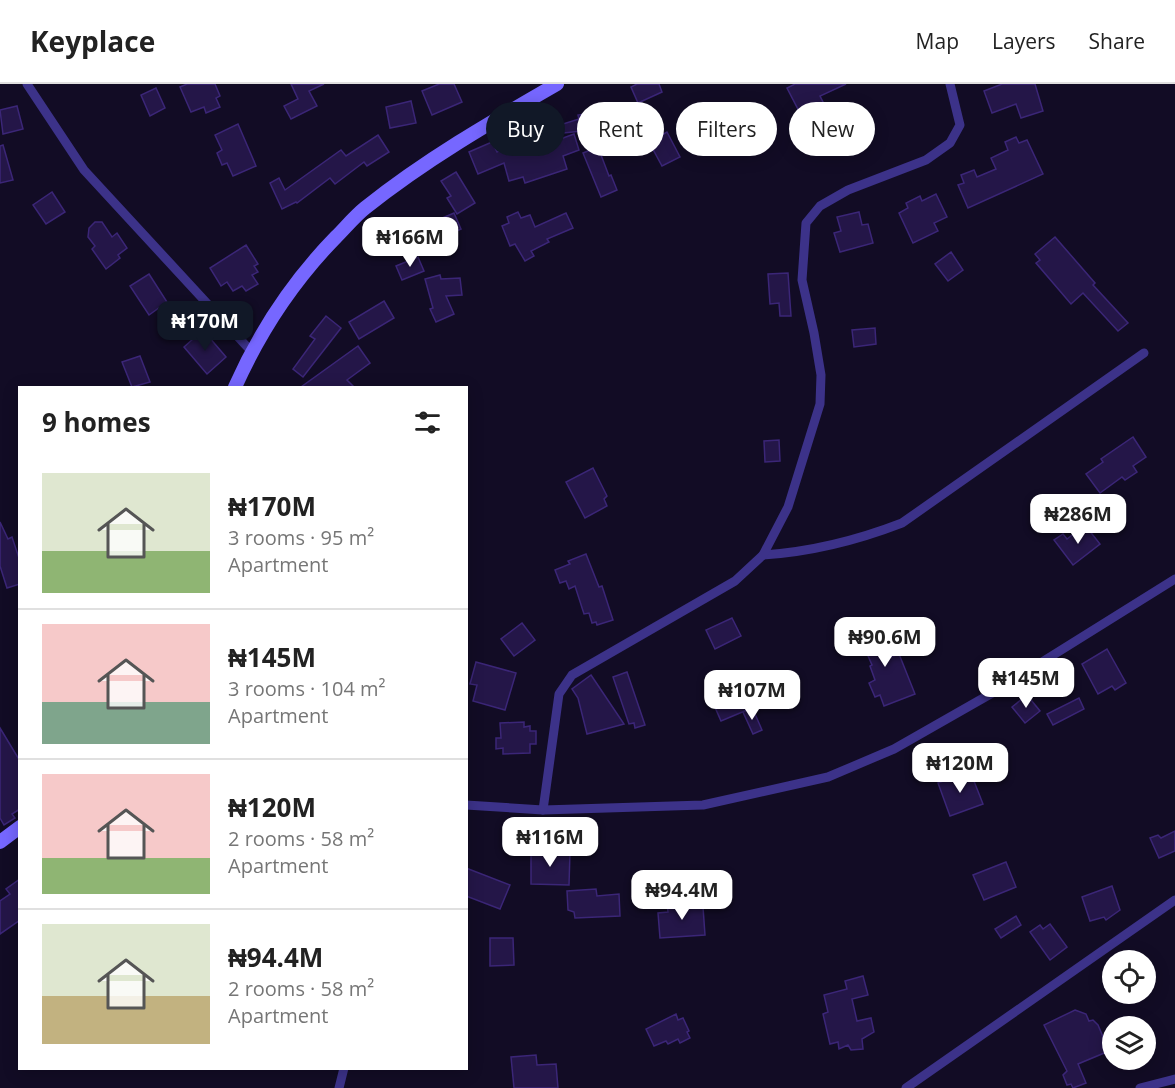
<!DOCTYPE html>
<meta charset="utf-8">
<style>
body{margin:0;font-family:"Open Sans",sans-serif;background:#f6f6f6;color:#222;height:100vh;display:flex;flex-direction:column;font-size:22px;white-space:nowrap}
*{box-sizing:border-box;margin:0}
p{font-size:20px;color:#767676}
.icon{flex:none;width:33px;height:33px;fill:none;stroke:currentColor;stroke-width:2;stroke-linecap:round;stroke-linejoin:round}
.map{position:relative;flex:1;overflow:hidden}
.panel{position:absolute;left:18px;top:302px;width:450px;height:684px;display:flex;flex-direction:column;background:#fff;border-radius:0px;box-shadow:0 3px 15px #0003}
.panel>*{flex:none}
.guide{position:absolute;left:486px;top:18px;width:570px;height:54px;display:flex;gap:12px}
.controls{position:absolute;left:1102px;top:866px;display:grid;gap:12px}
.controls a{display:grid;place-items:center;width:54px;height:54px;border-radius:50%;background:#fff;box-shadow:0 3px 15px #0003;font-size:30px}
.price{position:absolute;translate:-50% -51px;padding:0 14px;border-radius:12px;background:#fff;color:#222;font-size:20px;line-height:39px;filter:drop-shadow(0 2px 3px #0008)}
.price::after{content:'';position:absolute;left:50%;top:36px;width:18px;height:14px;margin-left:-9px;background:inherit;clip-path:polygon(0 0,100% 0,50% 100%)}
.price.selected{background:#111827;color:#fff}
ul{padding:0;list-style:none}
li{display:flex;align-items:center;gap:18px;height:150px;padding:0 24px}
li+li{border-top:2px solid #e0e0e0}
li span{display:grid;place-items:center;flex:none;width:168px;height:120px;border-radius:0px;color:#555}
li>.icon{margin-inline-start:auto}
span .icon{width:72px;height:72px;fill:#fffc;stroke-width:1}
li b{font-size:26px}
h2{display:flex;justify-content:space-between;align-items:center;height:72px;padding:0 24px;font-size:26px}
.tag{padding:0 21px;border-radius:27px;background:#fff;box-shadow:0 3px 15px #0003;font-size:21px;line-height:54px}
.tag.selected{background:#111827;color:#fff}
header{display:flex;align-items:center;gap:36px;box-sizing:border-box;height:84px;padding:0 30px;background:#fff;border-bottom:2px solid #e0e0e0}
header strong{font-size:28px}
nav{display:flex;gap:33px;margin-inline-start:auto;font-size:21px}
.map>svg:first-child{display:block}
.building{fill:#241648;stroke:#3b2677;stroke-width:1.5}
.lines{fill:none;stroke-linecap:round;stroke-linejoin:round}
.street{stroke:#3c3289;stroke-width:9}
.secondary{stroke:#7667ff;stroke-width:14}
</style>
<header>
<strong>Keyplace</strong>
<nav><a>Map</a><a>Layers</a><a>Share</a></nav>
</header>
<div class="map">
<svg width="1175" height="1004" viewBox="0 0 1175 1004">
<rect width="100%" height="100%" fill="#120c25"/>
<g class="building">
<polygon points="187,0 215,0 220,12 216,14 220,23 206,29 204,23 191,28 180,3"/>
<polygon points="291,0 324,0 309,7 317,22 291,35 284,22 298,15"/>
<polygon points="439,0 454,0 462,18 432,31 422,7"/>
<polygon points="637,0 659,0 662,8 638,19 631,3"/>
<polygon points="795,0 846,0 820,12 824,20 801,31 787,4"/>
<polygon points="1002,0 1035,0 1043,27 1021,34 1016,20 992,29 984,7"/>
<polygon points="156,4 165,24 150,32 141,11"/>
<polygon points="411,17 416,39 390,44 386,23"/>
<polygon points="17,22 23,45 3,50 0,26"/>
<polygon points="598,28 600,45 545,51 544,46 579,35 578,31"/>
<polygon points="238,40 256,82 233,92 227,79 222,81 217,69 222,66 215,51"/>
<polygon points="667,48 680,73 662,82 649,58"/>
<polygon points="574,50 579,66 563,72 567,85 525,99 523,93 509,97 504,79 478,90 469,68 492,58 497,68 526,52 533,65"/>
<polygon points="378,51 389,68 367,82 364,78 335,100 330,94 297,119 296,118 282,125 270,99 279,94 285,106 341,66 346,72"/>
<polygon points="1016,53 1019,59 1027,56 1043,90 968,124 958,101 964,99 961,91 974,86 977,93 996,85 991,74 1008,66 1005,58"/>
<polygon points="3,61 13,96 0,99 0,62"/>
<polygon points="598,63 609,92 611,91 617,106 601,113 583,69"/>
<polygon points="456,88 475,119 457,130 447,114 451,112 441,97"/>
<polygon points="52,108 65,128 46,140 33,121"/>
<polygon points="936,110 947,133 934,139 938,147 913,159 899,129 908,124 906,119 920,112 922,117"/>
<polygon points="518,128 521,134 530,131 535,143 566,129 573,144 547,155 549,158 531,167 534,172 525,177 515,160 510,162 502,142 509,139 507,133"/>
<polygon points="859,128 862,141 868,140 873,159 840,168 834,149 841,147 837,133"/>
<polygon points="454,129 461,145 440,154 433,138"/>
<polygon points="95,138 102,138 112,153 117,149 127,164 118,171 120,174 106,185 92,165 95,162 88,153 89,144"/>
<polygon points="1055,153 1095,199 1093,201 1128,239 1118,247 1083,209 1071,220 1036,179 1040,176 1035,170"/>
<polygon points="246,161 258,180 254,182 258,188 252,191 258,200 246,207 242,202 233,207 227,198 221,202 210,184"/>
<polygon points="951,168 963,186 948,197 935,180"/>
<polygon points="418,173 424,187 402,196 396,182"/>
<polygon points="788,189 791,232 780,232 779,219 770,220 768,190"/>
<polygon points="149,190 167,218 149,231 130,202"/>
<polygon points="440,191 441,195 460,194 462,211 446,212 454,230 436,238 430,225 433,224 425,195"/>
<polygon points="384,217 394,234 359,255 349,238"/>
<polygon points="326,232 341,244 303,293 293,285 315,255 310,252"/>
<polygon points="875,244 876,260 854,263 852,246"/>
<polygon points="203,246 226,273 207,290 184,263"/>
<polygon points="358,262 370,279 347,296 354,303 301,303"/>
<polygon points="140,272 150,298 132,303 122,278"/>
<polygon points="1133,353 1146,373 1133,382 1137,388 1125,396 1122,393 1100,409 1086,390 1103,378 1101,375"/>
<polygon points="779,356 780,377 765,378 764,357"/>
<polygon points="593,384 607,412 604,415 607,422 585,434 566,398"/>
<polygon points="0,438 8,455 12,453 20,477 20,500 7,504 0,482"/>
<polygon points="1085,441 1100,460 1073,481 1054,456 1063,450 1067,455"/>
<polygon points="586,470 599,503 602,502 613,536 597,541 596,538 592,539 589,529 584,530 575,502 569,505 566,497 560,499 555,486 570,480 568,477"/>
<polygon points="732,534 741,552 715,565 706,546"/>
<polygon points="522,539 535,556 514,572 501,555"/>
<polygon points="876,539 891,573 899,570 915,610 884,622 880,611 875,613 869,599 875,596 870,582 872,581 857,547"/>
<polygon points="1107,565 1126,599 1115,606 1112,602 1098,610 1082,580"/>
<polygon points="476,578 516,589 505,626 473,617 477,601 470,600"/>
<polygon points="627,588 645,641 635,644 634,639 629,640 613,593"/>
<polygon points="591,591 624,640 587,650 578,614 572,605"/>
<polygon points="740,609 747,626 721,637 714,621"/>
<polygon points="1027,611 1040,627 1025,639 1012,623"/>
<polygon points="1079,614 1084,625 1053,641 1047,630"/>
<polygon points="752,623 762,646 753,650 743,628"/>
<polygon points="524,638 524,643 530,642 530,647 536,647 536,660 530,660 530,669 503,670 503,664 496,665 496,654 501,654 500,639"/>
<polygon points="0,644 20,677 20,725 12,730 15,734 4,741 0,734"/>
<polygon points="970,687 983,720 950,732 938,699"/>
<polygon points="1175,747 1175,767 1159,774 1150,754 1158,751 1161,754"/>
<polygon points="531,768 570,768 569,801 531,800"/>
<polygon points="1006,778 1016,803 984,816 973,791"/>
<polygon points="466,784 510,801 500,825 466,812"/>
<polygon points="20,795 20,836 0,850 0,817 10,810 6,805"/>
<polygon points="1112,802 1120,826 1106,836 1104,833 1090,837 1082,813"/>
<polygon points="596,805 597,812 619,810 620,832 575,834 574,828 568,826 567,807"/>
<polygon points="678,817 679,820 693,819 693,823 703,823 705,851 660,854 658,829 668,828 667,818"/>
<polygon points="1016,832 1021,841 1001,854 995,845"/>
<polygon points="1050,840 1067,863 1050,876 1030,848 1040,841 1043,845"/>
<polygon points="490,854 513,854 514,881 490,882"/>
<polygon points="863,892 868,911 852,915 857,937 871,934 874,948 862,955 863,965 851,966 848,961 839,965 838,958 830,960 823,930 828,928 824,911 847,905 845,897"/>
<polygon points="1075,926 1086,930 1089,937 1093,936 1098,941 1109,967 1078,980 1086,999 1073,1004 1071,1000 1067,1001 1063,991 1067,987 1044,941"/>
<polygon points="676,930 678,936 683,934 689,947 687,948 690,954 680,959 678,955 668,960 666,957 654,962 646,945"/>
<polygon points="536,971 537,981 556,980 558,1004 514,1004 511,973"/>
</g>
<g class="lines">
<g class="street">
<polyline points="27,0 84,86 251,267"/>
<path d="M763 471C810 468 858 456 902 439L1144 269"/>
<polyline points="466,721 543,726 703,721 828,693 894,665 994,608 1175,495"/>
<polyline points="543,726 559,610 572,591 735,497 763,471 788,423 820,320 821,291 814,249 802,196 806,139 820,122 848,106 926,76 950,59 960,41 950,0"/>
<polyline points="339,1004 344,984"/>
<polyline points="906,1004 1175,816"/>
<polyline points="1140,1004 1175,995"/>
</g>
<g class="secondary">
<path d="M235 303C260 247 293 197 336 153 346 143 355 132 365 124 425 76 491 38 557 0"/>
<polyline points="0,758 20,743"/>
</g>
</g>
</svg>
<div class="controls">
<a><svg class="icon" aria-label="locate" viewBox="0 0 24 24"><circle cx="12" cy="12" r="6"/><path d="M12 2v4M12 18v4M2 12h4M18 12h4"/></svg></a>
<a><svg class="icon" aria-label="layers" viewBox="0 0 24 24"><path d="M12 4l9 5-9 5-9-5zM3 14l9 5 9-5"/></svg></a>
</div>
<b class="price" style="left:410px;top:184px">₦166M</b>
<b class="price selected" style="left:205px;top:268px">₦170M</b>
<b class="price" style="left:1078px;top:461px">₦286M</b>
<b class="price" style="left:885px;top:584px">₦90.6M</b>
<b class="price" style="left:1026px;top:625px">₦145M</b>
<b class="price" style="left:752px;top:637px">₦107M</b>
<b class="price" style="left:960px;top:710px">₦120M</b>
<b class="price" style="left:550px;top:784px">₦116M</b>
<b class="price" style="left:682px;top:837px">₦94.4M</b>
<div class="guide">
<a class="tag selected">Buy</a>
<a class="tag">Rent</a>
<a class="tag">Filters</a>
<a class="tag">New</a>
</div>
<section class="panel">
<h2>9 homes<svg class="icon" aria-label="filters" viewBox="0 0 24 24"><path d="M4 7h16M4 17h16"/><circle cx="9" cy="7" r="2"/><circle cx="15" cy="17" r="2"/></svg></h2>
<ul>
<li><span style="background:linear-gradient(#dfe7d0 65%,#8fb573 0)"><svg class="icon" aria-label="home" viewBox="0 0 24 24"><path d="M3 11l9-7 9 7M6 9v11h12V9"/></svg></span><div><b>₦170M</b><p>3 rooms · 95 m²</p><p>Apartment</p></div></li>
<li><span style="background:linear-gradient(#f6c9c9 65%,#7fa58c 0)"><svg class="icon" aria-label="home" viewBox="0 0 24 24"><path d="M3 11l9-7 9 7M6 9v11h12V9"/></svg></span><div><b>₦145M</b><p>3 rooms · 104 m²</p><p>Apartment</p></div></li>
<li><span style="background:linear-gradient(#f6c9c9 70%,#8fb573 0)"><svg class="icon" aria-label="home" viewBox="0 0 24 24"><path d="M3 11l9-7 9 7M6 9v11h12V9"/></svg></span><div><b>₦120M</b><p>2 rooms · 58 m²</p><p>Apartment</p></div></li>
<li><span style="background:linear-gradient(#dfe7d0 60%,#c2b280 0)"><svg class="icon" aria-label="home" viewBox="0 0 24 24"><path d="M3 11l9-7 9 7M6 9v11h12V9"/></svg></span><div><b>₦94.4M</b><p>2 rooms · 58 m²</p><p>Apartment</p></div></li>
</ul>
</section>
</div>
